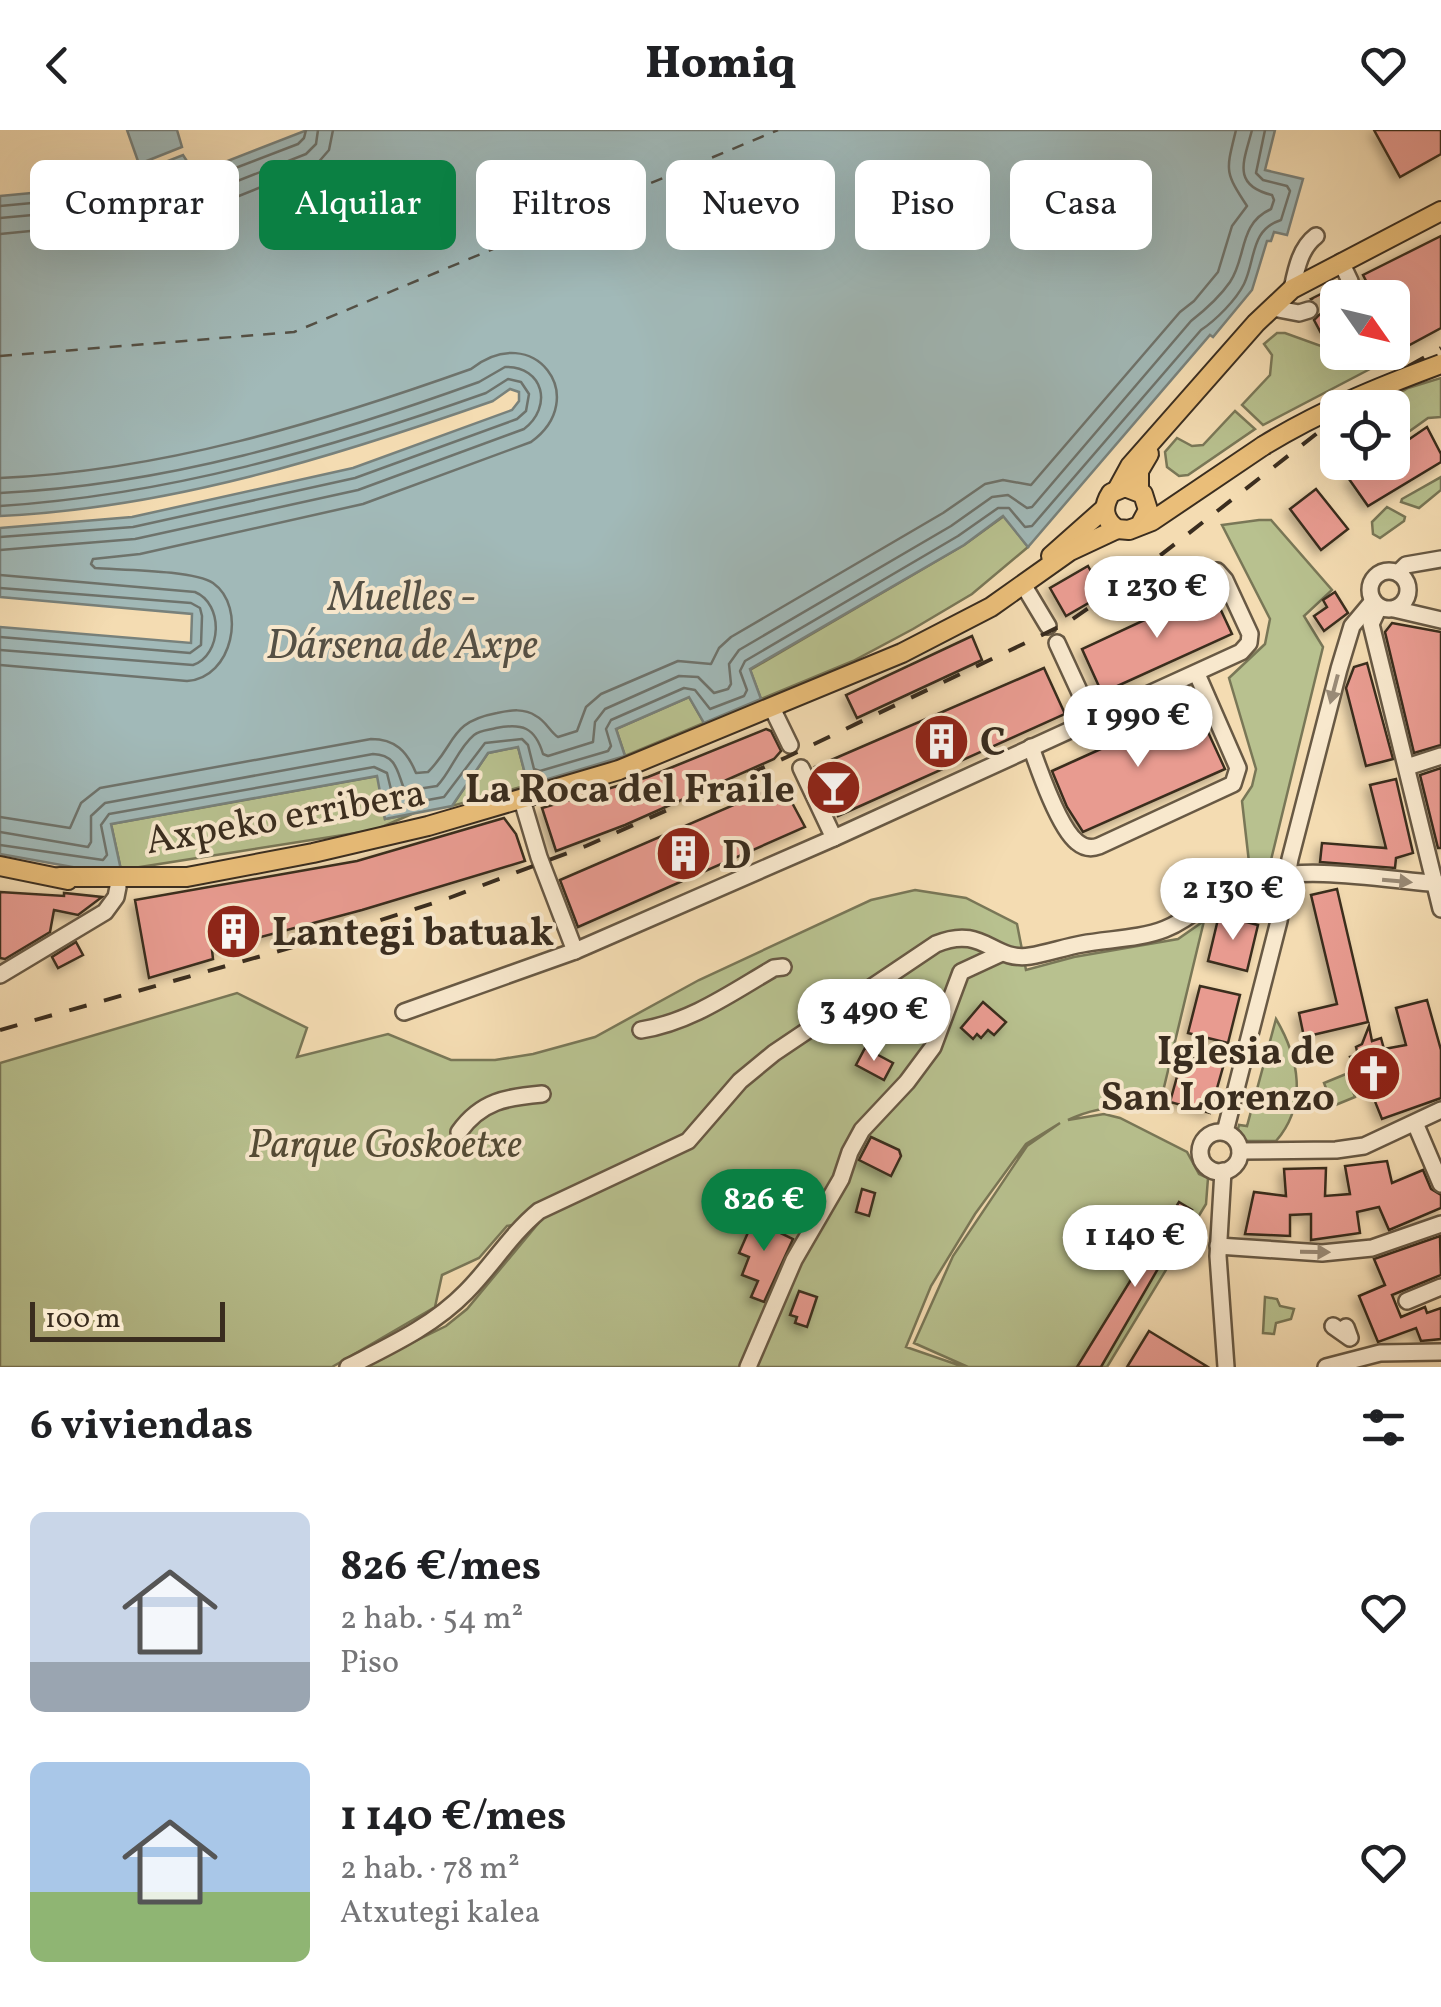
<!DOCTYPE html>
<html lang="es">
<meta charset="utf-8">
<style>
body{margin:0;font-family:Vollkorn,serif;background:#f2f2f2;color:#202124;height:100vh;display:flex;flex-direction:column;font-size:38px;white-space:nowrap}
*{box-sizing:border-box;margin:0}
p{font-size:32px;color:#757577}
.icon{flex:none;width:55px;height:55px;fill:none;stroke:currentColor;stroke-width:2;stroke-linecap:round;stroke-linejoin:round}
.map{position:relative;height:1237px;overflow:hidden}
.drawer{display:flex;flex-direction:column;background:#fff;flex:1}
.drawer>*{flex:none}
.top-card{position:absolute;left:30px;top:30px;width:1382px;height:90px;display:flex;gap:20px}
.needle{width:65px;rotate:124deg}
.tools{position:absolute;left:1320px;top:150px;display:grid;gap:20px}
.tools a{display:grid;place-items:center;width:90px;height:90px;border-radius:15px;background:#fff;box-shadow:0 10px 40px #0002;font-size:50px}
.scale{position:absolute;left:30px;bottom:25px;width:195px;box-sizing:border-box;padding-left:10px;border:5px solid #3a2d1f;border-top:0;font-size:28px;line-height:35px;white-space:nowrap;color:#3a2d1f;-webkit-text-stroke:8px #f8e8cd;paint-order:stroke}
.price{position:absolute;translate:-50% -85px;padding:0 22px;border-radius:35px;background:#fff;color:#222;font-size:32px;line-height:65px;filter:drop-shadow(0 2px 5px #0008)}
.price::after{content:'';position:absolute;left:50%;top:60px;width:30px;height:22px;margin-left:-15px;background:inherit;clip-path:polygon(0 0,100% 0,50% 100%)}
.price.selected{background:#0b8043;color:#fff}
ul{padding:0;list-style:none}
li{display:flex;align-items:center;gap:30px;height:250px;padding:0 30px}
li span{display:grid;place-items:center;flex:none;width:280px;height:200px;border-radius:15px;color:#555}
li>.icon{margin-inline-start:auto}
span .icon{width:120px;height:120px;fill:#fffc;stroke-width:1}
li b{font-size:42px}
h2{display:flex;justify-content:space-between;align-items:center;height:120px;padding:0 30px;font-size:42px}
.tag{padding:0 35px;border-radius:15px;background:#fff;box-shadow:0 10px 40px #0002;font-size:35px;line-height:90px}
.tag.selected{background:#0b8043;color:#fff}
header{display:flex;justify-content:space-between;align-items:center;height:130px;padding:0 30px;background:#fff;font-size:45px;font-weight:800}
.map>svg:first-child{display:block}
.green{fill:#b8c18f;stroke:#797757;stroke-width:2.5}
.water{fill:#a1b9b8;stroke:#78817b;stroke-width:2.5}
.lines{fill:none;stroke-linecap:round;stroke-linejoin:round}
.shore{stroke:#6e736c;stroke-width:2.5}
.ferry{stroke:#545045;stroke-width:2.5;stroke-dasharray:12 10;stroke-linecap:butt}
.building{fill:#e89b90;stroke:#3a2d1f;stroke-width:2.5;filter:url(#shadow)}
.minor-tunnel{stroke:#cfb995;stroke-width:15;stroke-dasharray:15 8;stroke-linecap:butt}
.minor-casing{stroke:#685944;stroke-width:20}
.major-casing{stroke:#3a2d1f;stroke-width:22}
.minor{stroke:#f8e8cd;stroke-width:15}
.major{stroke:#eabe79;stroke-width:18}
.rail{stroke:#3a2d1f;stroke-width:4;stroke-dasharray:18 18;stroke-linecap:butt}
.major-bridge-casing{stroke:#3a2d1f;stroke-width:22;stroke-linecap:butt}
.major-bridge{stroke:#eabe79;stroke-width:18}
.oneway{fill:#998a76}
.labels{text-anchor:middle;stroke-width:8;stroke-linejoin:round;paint-order:stroke}
.poi-label{font-size:40px;font-weight:bold;fill:#3a2d1f;stroke:#f8e8cd;text-anchor:start}
.street-label{font-size:40px;fill:#3a2d1f;stroke:#f8e8cd}
.park-label{font-size:40px;font-style:italic;fill:#534b35;stroke:#f8e8cd}
.water-label{font-size:42px;font-style:italic;fill:#545045;stroke:#f8e8cd}
</style>
<header><svg class="icon" aria-label="back" viewBox="0 0 24 24"><path d="M15 5l-7 7 7 7"/></svg>Homiq<svg class="icon" aria-label="heart" viewBox="0 0 24 24"><path d="M12 20l-8-8c-3-5 5-10 8-4 3-6 11-1 8 4z"/></svg></header>
<div class="map">
<svg width="1441" height="1237" viewBox="0 0 1441 1237">
<defs>
<filter id="shadow"><feDropShadow dx="-4.5" dy="4.5" stdDeviation="5" flood-color="#0004"/></filter>
</defs>
<rect width="100%" height="100%" fill="#f4dcb2"/>
<filter id="stains"><feTurbulence type="fractalNoise" baseFrequency=".002" numOctaves="4"/><feColorMatrix values="0 0 0 0 .2 0 0 0 0 .09 0 0 0 0 .02 0 0 0 .5 -.17"/></filter>
<radialGradient id="worn" r=".72"><stop offset=".6" stop-color="#630" stop-opacity="0"/><stop offset="1" stop-color="#630" stop-opacity=".3"/></radialGradient>
<g class="green">
<polygon points="1277,203 1285,203 1371,234 1370,239 1263,295 1242,275 1270,245 1272,225 1264,214"/>
<polygon points="1441,248 1441,287 1428,288 1393,313 1392,278 1376,277 1408,258"/>
<polygon points="1235,281 1255,299 1188,345 1179,346 1167,337 1165,322 1177,308 1192,316 1203,315"/>
<polygon points="1441,347 1441,360 1419,378 1401,372 1402,369"/>
<polygon points="1387,377 1405,387 1404,391 1380,408 1373,404 1372,392"/>
<polygon points="1004,386 1028,417 972,464 913,499 853,531 761,569 750,540 964,415"/>
<polygon points="1259,390 1271,390 1332,460 1304,486 1323,517 1270,734 1250,741 1242,671 1252,656 1256,639 1229,548 1265,514 1270,489 1222,395"/>
<polygon points="689,567 704,593 625,626 616,599"/>
<polygon points="518,617 528,655 452,676 488,623"/>
<polygon points="378,646 385,689 414,683 375,700 121,740 111,694"/>
<path d="M915 760 966 768 1017 794 1026 840 1074 827 1178 809 1204 791 1159 978C1128 974 1097 976 1068 990L1104 984 1120 988 1187 1022 1199 1044 1208 1048 1206 1074 1107 1237H968L914 1213 953 1126 1027 1016 1060 993 1026 1014 975 1084 931 1156 906 1217 964 1237H362L446 1196 467 1179 541 1090 507 1096 479 1128 442 1145 435 1177 332 1237H0V933L237 863 307 898 297 927 388 904 451 930H495L533 924 595 907 699 850 871 770Z"/>
<path d="M1276 889C1299 928 1308 974 1276 1011H1246L1238 999 1239 995 1247 996Z"/>
<polygon points="1346,944 1355,967 1333,976 1324,953"/>
<polygon points="1265,1167 1277,1169 1280,1176 1294,1179 1291,1189 1276,1193 1274,1204 1263,1203"/>
</g>
<g class="water">
<polygon points="127,0 177,0 182,17 139,34"/>
<path d="M307 0H1275L1265 40 1303 49 1287 105 1274 102 1271 111H1267L1252 160 1213 207 1210 205 1028 417 1003 386 964 415 750 539 761 569 704 593 689 567 616 599 625 626 528 655 518 617 488 623 452 676 385 689 377 646 111 694 121 740H89L0 724V497L191 513 192 484 0 467V398L132 387 353 338 512 280 519 271V262L510 259 493 271C333 327 170 378 0 386V66L137 53 142 49V41L183 25 192 39 202 41Z"/>
</g>
<g class="lines">
<g class="shore">
<polyline points="0,76 139,63 154,47 175,39 189,48 204,50 298,14 304,8 306,0"/>
<polyline points="0,88 142,75 172,54 187,61 207,63 306,24 316,14 318,0"/>
<polyline points="0,104 142,90 156,86 173,72 199,78 214,76 316,35 329,20 333,0"/>
<path d="M0 348C162 341 319 293 471 239 534 189 592 268 531 312L363 374 140 424 93 429 91 434 95 438C121 440 194 440 213 453 247 477 233 548 187 551L0 535"/>
<path d="M0 363C165 355 324 308 479 252L505 237C544 236 553 277 524 299L358 360 135 409 0 420"/>
<path d="M0 376C168 365 328 319 486 263L508 249 521 252 529 264 526 281 517 289 355 348 133 397 0 407"/>
<path d="M0 445 195 462C224 474 222 525 193 535L0 520"/>
<polyline points="0,458 191,473 200,478 202,486 201,515 190,523 0,507"/>
<path d="M0 687 70 698 81 673 100 658 371 609C395 609 407 621 416 643L428 642C457 613 449 592 497 583 511 580 524 578 536 586 546 591 550 602 558 607L577 601 586 577 601 564 678 531 711 534 719 518 731 507 943 383 985 354 1003 350 1031 355 1180 182 1194 171 1218 142 1232 96 1247 76C1224 41 1226 41 1236 0"/>
<path d="M0 702 88 717 91 712V686L105 673 373 624C398 625 397 643 405 661L437 656C451 642 458 618 474 605 480 600 489 600 496 598 522 593 535 597 543 624L548 626 593 612 595 592 605 579 679 546 698 547 714 563 728 559 731 554 729 534 739 520 951 396 992 367 1008 365 1027 378 1032 377 1191 191C1205 180 1219 168 1230 152 1247 127 1238 94 1271 79L1274 70 1272 65C1231 55 1244 31 1252 0"/>
<path d="M0 715 103 730 107 725 101 695 109 684 374 637 387 643 395 676 444 667 485 613 522 609 528 615 534 639 540 641 608 621 611 616 606 599 611 590 684 558 695 560 710 579 744 566 747 560 740 541 745 531 958 406 998 378H1009L1025 397 1032 396 1201 200C1216 190 1236 170 1244 154 1256 129 1250 100 1281 90L1290 61 1287 56 1263 50 1256 43 1265 0"/>
</g>
<polyline class="ferry" points="0,226 294,202 778,0"/>
</g>
<g class="building">
<polygon points="1374,0 1441,0 1441,24 1400,47"/>
<polygon points="1441,106 1441,198 1402,219 1392,201 1392,168 1375,168 1363,145"/>
<polygon points="1337,156 1338,197 1322,205 1314,190 1320,184 1319,176 1311,169"/>
<polygon points="1427,297 1441,324 1441,332 1368,376 1349,349 1373,332 1392,332 1392,321"/>
<polygon points="1316,359 1348,399 1321,420 1290,379"/>
<polygon points="1088,436 1104,464 1066,486 1050,458"/>
<polygon points="1211,459 1232,504 1102,563 1082,519"/>
<polygon points="1335,462 1348,483 1324,501 1314,486 1327,477 1323,470"/>
<polygon points="1392,493 1441,502 1441,615 1414,623 1385,502"/>
<polygon points="972,506 982,530 857,588 846,565"/>
<polygon points="1367,533 1393,629 1366,636 1346,558 1354,537"/>
<polygon points="1044,538 1065,584 838,686 815,637"/>
<polygon points="1196,576 1225,639 1083,702 1067,677 1052,641"/>
<polygon points="766,599 771,601 781,621 774,629 625,695 556,721 542,678 648,647"/>
<polygon points="1441,638 1441,718 1438,718 1420,645"/>
<polygon points="1396,649 1413,723 1396,728 1395,738 1320,732 1322,713 1386,718 1370,655"/>
<polygon points="782,654 805,697 578,797 560,750"/>
<polygon points="504,688 516,704 525,731 362,780 212,820 213,829 149,848 135,770 357,731"/>
<polygon points="1337,759 1368,892 1304,907 1299,883 1337,874 1311,765"/>
<polygon points="0,762 64,766 64,763 102,767 78,785 54,780 50,802 5,829 0,828"/>
<polygon points="1219,785 1258,795 1247,841 1208,831"/>
<polygon points="76,812 83,825 58,838 52,827"/>
<polygon points="1200,856 1240,865 1228,913 1188,903"/>
<polygon points="1427,870 1441,920 1441,968 1382,989 1366,949 1358,952 1350,927 1358,925 1356,917 1362,914 1369,896 1372,911 1381,908 1384,919 1406,915 1396,878"/>
<polygon points="983,872 1006,892 994,905 988,900 981,908 977,904 973,909 961,898"/>
<polygon points="865,918 893,933 884,950 856,935"/>
<polygon points="1183,925 1223,937 1210,983 1170,972"/>
<polygon points="871,1007 899,1020 901,1026 891,1046 859,1030"/>
<polygon points="1387,1031 1392,1053 1423,1040 1431,1059 1441,1065 1441,1078 1389,1100 1379,1077 1357,1082 1360,1103 1311,1110 1311,1084 1290,1085 1290,1106 1245,1104 1254,1062 1286,1066 1284,1039 1326,1038 1325,1066 1350,1064 1345,1036"/>
<polygon points="862,1059 875,1063 869,1086 856,1082"/>
<polygon points="1179,1072 1192,1080 1101,1237 1077,1237"/>
<polygon points="757,1082 774,1090 770,1098 793,1109 764,1172 751,1167 758,1151 742,1145 749,1127 739,1123"/>
<polygon points="1440,1106 1441,1145 1392,1165 1401,1187 1425,1177 1427,1183 1441,1178 1441,1209 1421,1211 1416,1198 1378,1212 1359,1166 1385,1155 1374,1129"/>
<polygon points="799,1161 817,1167 807,1197 795,1193 797,1187 790,1185"/>
<polygon points="1149,1201 1208,1237 1127,1237"/>
</g>
<g class="lines">
<polyline class="minor-tunnel" points="1309,180 1347,162"/>
<defs>
<g id="minor">
<polyline points="1341,132 1350,151 1347,162"/>
<path d="M1292 159C1296 140 1300 118 1316 106"/>
<polyline points="1278,179 1299,183 1309,180"/>
<circle cx="1389" cy="460" r="19"/>
<polyline points="1398,443 1406,435 1441,429"/>
<polyline points="1024,456 1048,496"/>
<polyline points="1379,477 1371,494 1441,779"/>
<polyline points="1394,479 1441,490"/>
<polyline points="1057,513 1093,591"/>
<polyline points="772,578 790,615"/>
<path d="M1031 617C1039 640 1059 698 1077 712 1084 718 1091 719 1099 716L1233 654 1238 638 1197 544"/>
<polyline points="1407,637 1441,626"/>
<polyline points="801,638 834,708"/>
<polyline points="522,670 539,727 575,821 834,708 1241,522 1249,513 1250,504 1225,450 1217,441 1206,442 1161,468"/>
<polyline points="0,845 105,782 116,767 118,757"/>
<polyline points="404,882 575,821"/>
<path d="M641 900C691 892 731 863 774 838L783 837"/>
<polyline points="1415,993 1441,1054"/>
<path d="M459 1002C481 971 507 967 542 964"/>
<polyline points="1225,1002 1279,791 1290,729 1339,539 1352,496 1373,471"/>
<circle cx="1220" cy="1022" r="20"/>
<polyline points="1240,1021 1336,1020 1364,1016 1441,980"/>
<polyline points="1223,1041 1218,1126 1226,1237"/>
<polyline points="1218,1116 1322,1123 1372,1118 1441,1094"/>
<polyline points="1407,1171 1441,1157"/>
<polyline points="1333,1196 1350,1208 1346,1197"/>
<path d="M348 1237C389 1216 433 1196 466 1162 492 1136 510 1105 539 1081L688 1011 740 951 774 923 936 814C984 794 992 832 1030 826 1048 823 1065 817 1082 814 1109 809 1140 809 1165 799 1196 787 1216 758 1250 750 1311 735 1380 749 1441 754"/>
<polyline points="748,1237 794,1130 841,1049 850,1022 862,1000 907,952 933,917 961,842 1002,823"/>
<polyline points="1326,1237 1380,1223 1441,1222"/>
</g>
<g id="major">
<polyline points="1118,358 1130,336 1256,193 1292,159 1441,81"/>
<polyline points="1139,361 1139,341 1149,324"/>
<path d="M1140 395 1148 380 1143 364 1125 357 1111 363C1102 377 1103 389 1117 399L1129 400 1152 391 1263 316"/>
<polyline points="1051,426 1104,379"/>
<polyline points="0,736 68,750"/>
<polyline points="59,747 187,747 313,723 428,696 619,640 902,523 991,477 1070,421 1117,399"/>
</g>
</defs>
<use href="#minor" class="minor-casing"/>
<use href="#major" class="major-casing"/>
<use href="#minor" class="minor"/>
<use href="#major" class="major"/>
<g class="rail">
<polyline points="1350,278 1391,246 1441,218"/>
<polyline points="0,900 325,808 449,768 586,716 787,627 1067,493 1130,449 1338,287"/>
</g>
<defs>
<path id="major-bridge" d="M1263 316C1320 281 1379 257 1441 234"/>
</defs>
<use href="#major-bridge" class="major-bridge-casing"/>
<use href="#major-bridge" class="major-bridge"/>
</g>
<defs><path id="oneway-solid" d="M-6-.8H1V-3.2L6.5 0L1 3.2V.8H-6Z" transform="scale(2.5)"/></defs>
<g class="oneway">
<use href="#oneway-solid" transform="translate(1334 559) rotate(105)"/>
<use href="#oneway-solid" transform="translate(1397 751) rotate(5)"/>
<use href="#oneway-solid" transform="translate(1315 1122) rotate(1)"/>
</g>
<defs>
<symbol id="building-disc" viewBox="-11 -11 22 22"><circle r="9.5" fill="#8f2418" stroke="#f8e8cd"/><path d="M-4-6H4V6H1V3H-1V6H-4ZM-2.5-4.3h1.7v1.8h-1.7ZM.8-4.3h1.7v1.8H.8ZM-2.5-1h1.7V.8h-1.7ZM.8-1h1.7V.8H.8Z" fill="#fff"/></symbol>
<symbol id="bar-disc" viewBox="-11 -11 22 22"><circle r="9.5" fill="#8f2418" stroke="#f8e8cd"/><path d="M-6-5H6L.8 .8V4.5H3.5V6h-7V4.5H-.8V.8Z" fill="#fff"/></symbol>
<symbol id="church-disc" viewBox="-11 -11 22 22"><circle r="9.5" fill="#8f2418" stroke="#f8e8cd"/><path d="M-1.2-6h2.4v3.5h3.3v2.4h-3.3V6h-2.4V-.1h-3.3v-2.4h3.3Z" fill="#fff"/></symbol>
</defs>
<g fill-rule="evenodd">
<use href="#building-disc" x="910" y="580" width="63" height="63"/>
<use href="#bar-disc" x="802" y="626" width="63" height="63"/>
<use href="#building-disc" x="652" y="692" width="63" height="63"/>
<use href="#building-disc" x="202" y="770" width="63" height="63"/>
<use href="#church-disc" x="1342" y="912" width="63" height="63"/>
</g>
<g class="labels">
<g class="poi-label">
<text x="980" y="625">C</text>
<text x="795" y="672" text-anchor="end">La Roca del Fraile</text>
<text x="722" y="738">D</text>
<text x="272" y="815">Lantegi batuak</text>
<text x="1335" y="934" text-anchor="end">Iglesia de<tspan x="1335" dy="46">San Lorenzo</tspan></text>
</g>
<g class="street-label">
<text transform="translate(285 685) rotate(-10)" y="14">Axpeko erribera</text>
</g>
<g class="park-label">
<text x="385" y="1027">Parque Goskoetxe</text>
</g>
<g class="water-label">
<text x="402" y="480">Muelles -<tspan x="402" dy="48">Dársena de Axpe</tspan></text>
</g>
</g>
<rect width="100%" height="100%" filter="url(#stains)"/>
<rect width="100%" height="100%" fill="url(#worn)"/>
</svg>
<div class="tools">
<a><svg class="needle" viewBox="-14 -14 28 28"><path d="M0-13l5 13h-10z" fill="#e53935"/><path d="M0 13l5-13h-10z" fill="#757577"/></svg></a>
<a><svg class="icon" aria-label="locate" viewBox="0 0 24 24"><circle cx="12" cy="12" r="6"/><path d="M12 2v4M12 18v4M2 12h4M18 12h4"/></svg></a>
</div>
<div class="scale">100 m</div>
<b class="price" style="left:1157px;top:511px">1 230 €</b>
<b class="price" style="left:1138px;top:640px">1 990 €</b>
<b class="price" style="left:1233px;top:813px">2 130 €</b>
<b class="price" style="left:874px;top:934px">3 490 €</b>
<b class="price selected" style="left:764px;top:1124px">826 €</b>
<b class="price" style="left:1135px;top:1160px">1 140 €</b>
<div class="top-card">
<a class="tag">Comprar</a>
<a class="tag selected">Alquilar</a>
<a class="tag">Filtros</a>
<a class="tag">Nuevo</a>
<a class="tag">Piso</a>
<a class="tag">Casa</a>
</div>
</div>
<section class="drawer">
<h2>6 viviendas<svg class="icon" aria-label="filters" viewBox="0 0 24 24"><path d="M4 7h16M4 17h16"/><circle cx="9" cy="7" r="2"/><circle cx="15" cy="17" r="2"/></svg></h2>
<ul>
<li><span style="background:linear-gradient(#c9d6e8 75%,#9aa5b1 0)"><svg class="icon" aria-label="home" viewBox="0 0 24 24"><path d="M3 11l9-7 9 7M6 9v11h12V9"/></svg></span><div><b>826 €/mes</b><p>2 hab. · 54 m²</p><p>Piso</p></div><svg class="icon" aria-label="heart" viewBox="0 0 24 24"><path d="M12 20l-8-8c-3-5 5-10 8-4 3-6 11-1 8 4z"/></svg></li>
<li><span style="background:linear-gradient(#a9c7e8 65%,#8fb573 0)"><svg class="icon" aria-label="home" viewBox="0 0 24 24"><path d="M3 11l9-7 9 7M6 9v11h12V9"/></svg></span><div><b>1 140 €/mes</b><p>2 hab. · 78 m²</p><p>Atxutegi kalea</p></div><svg class="icon" aria-label="heart" viewBox="0 0 24 24"><path d="M12 20l-8-8c-3-5 5-10 8-4 3-6 11-1 8 4z"/></svg></li>
</ul>
</section>
